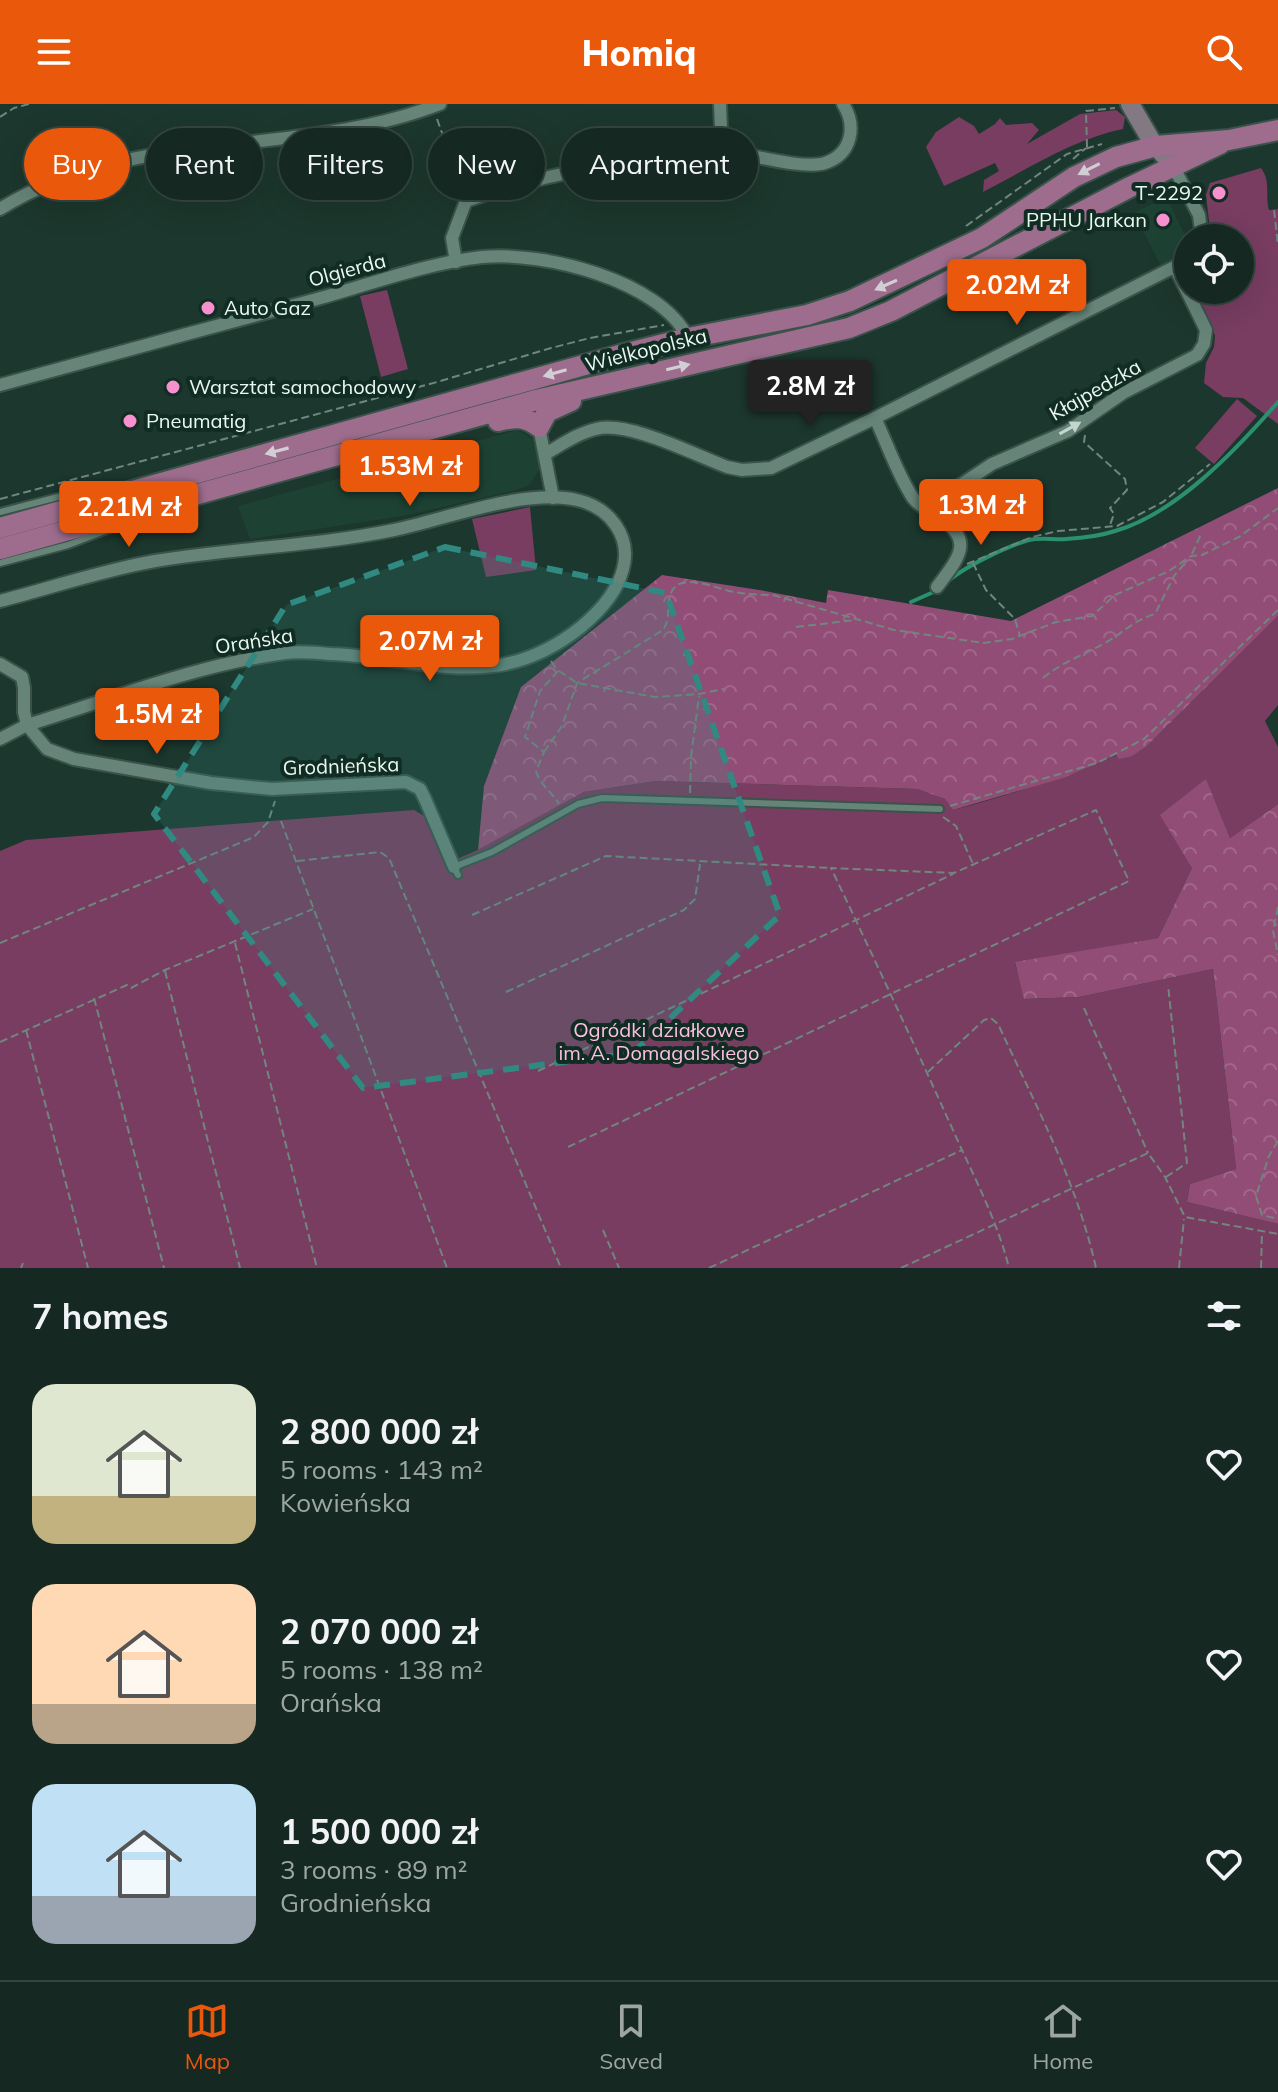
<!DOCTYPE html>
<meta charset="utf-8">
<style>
body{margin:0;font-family:Mulish,sans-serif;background:#1e312a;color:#f1f3f6;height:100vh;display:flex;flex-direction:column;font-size:30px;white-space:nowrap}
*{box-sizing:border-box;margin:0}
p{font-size:26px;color:#9da6a5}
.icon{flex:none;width:44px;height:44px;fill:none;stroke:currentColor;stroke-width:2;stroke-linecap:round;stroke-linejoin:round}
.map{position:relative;height:1164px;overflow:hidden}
.side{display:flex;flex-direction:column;background:#152922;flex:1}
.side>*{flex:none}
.top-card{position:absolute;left:24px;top:24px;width:800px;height:72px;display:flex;gap:16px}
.fabs{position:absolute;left:1174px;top:120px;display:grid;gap:16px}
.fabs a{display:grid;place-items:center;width:80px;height:80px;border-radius:50%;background:#152922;box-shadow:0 8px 32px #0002,0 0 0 2px #344540;font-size:40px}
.price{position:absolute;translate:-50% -68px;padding:0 18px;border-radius:8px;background:#ea580c;color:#fff;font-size:26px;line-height:52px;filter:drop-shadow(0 2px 4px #0008)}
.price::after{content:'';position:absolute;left:50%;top:48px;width:24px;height:18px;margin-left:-12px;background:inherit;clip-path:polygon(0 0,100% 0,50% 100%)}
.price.active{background:#222;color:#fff}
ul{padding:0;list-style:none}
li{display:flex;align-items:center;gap:24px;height:200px;padding:0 32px}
li span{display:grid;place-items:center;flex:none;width:224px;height:160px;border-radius:24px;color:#555}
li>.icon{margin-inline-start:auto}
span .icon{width:96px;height:96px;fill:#fffc;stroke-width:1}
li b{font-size:34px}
h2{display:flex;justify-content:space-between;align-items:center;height:96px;padding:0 32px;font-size:34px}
.chip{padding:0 28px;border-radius:36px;background:#152922;box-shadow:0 8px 32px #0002,0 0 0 2px #344540;font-size:28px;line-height:72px}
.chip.active{background:#ea580c;color:#fff}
header{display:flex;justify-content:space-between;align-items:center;height:104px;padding:0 32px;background:#ea580c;color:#fff;font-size:36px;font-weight:800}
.dock{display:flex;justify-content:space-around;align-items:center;height:112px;border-top:2px solid #344540;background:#152922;font-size:22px;color:#9da6a5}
.dock a{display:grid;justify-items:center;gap:4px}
.dock .active{color:#ea580c}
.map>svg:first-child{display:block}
.built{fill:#1d4234}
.green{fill:#783d61}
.forest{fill:url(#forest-crowns)}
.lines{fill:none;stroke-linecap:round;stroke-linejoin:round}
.stream{stroke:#2b906f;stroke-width:4}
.lane-casing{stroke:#3a534a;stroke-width:10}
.street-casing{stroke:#3a534a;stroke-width:16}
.secondary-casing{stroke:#3a534a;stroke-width:22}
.primary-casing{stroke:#3a534a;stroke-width:24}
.path{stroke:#70867e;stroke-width:2;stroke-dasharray:8 4;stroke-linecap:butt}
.lane{stroke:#668478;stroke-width:6}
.street{stroke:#668478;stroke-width:12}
.secondary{stroke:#827983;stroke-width:18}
.primary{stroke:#9e6d8e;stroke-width:20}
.oneway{fill:#d2cfd4}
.oneway2{fill:#c2d6cd}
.marked{fill:#308a82;fill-opacity:0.2;stroke:#308a82;stroke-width:6;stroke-dasharray:16 10;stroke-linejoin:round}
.poi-dot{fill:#f790ce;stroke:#112d23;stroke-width:3}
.labels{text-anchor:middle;stroke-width:8;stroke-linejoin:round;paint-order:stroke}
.poi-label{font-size:20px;fill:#e9f9f2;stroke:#112d23;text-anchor:start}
.street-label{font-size:20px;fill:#e9f9f2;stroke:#112d23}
.park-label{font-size:20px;fill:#fcbfe1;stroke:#112d23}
</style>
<header><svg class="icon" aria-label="menu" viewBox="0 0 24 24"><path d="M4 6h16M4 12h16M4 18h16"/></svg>Homiq<svg class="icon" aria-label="search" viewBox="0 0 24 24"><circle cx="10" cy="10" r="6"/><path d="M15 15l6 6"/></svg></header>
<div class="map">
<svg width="1278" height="1164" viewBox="0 0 1278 1164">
<defs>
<pattern id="forest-crowns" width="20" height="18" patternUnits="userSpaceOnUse" patternTransform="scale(2)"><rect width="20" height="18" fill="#914d76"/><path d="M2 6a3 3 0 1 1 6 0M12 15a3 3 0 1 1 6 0" fill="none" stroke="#a0678a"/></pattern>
</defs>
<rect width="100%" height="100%" fill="#1c372d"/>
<g class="built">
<polygon points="1166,93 1188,137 1188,146 1165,159 1162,164 1134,109"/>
<polygon points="517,326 533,335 540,364 530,380 517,386 403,412 250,435 238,402"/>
</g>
<g class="green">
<path d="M1116 6 1125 13 1123 25C1073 35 1028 65 983 88L984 76 999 67 995 59 944 82 926 43 936 28 959 13 974 22 979 30 995 20 1000 14 1006 21 1032 19 1039 26 1027 40 1080 10Z"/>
<path d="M1261 64C1271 77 1265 91 1269 106L1278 105V320L1243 294 1223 293 1204 279 1206 259 1214 243 1215 231 1191 186H1240V134H1211L1206 91 1210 79Z"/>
<polygon points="387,186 408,265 381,273 360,192"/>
<polygon points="1237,295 1257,312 1214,360 1195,344"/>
<polygon points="530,403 536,466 486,473 472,415"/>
<path d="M1278 512V601L1265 617 1278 643V700L1230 734 1206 676 1192 764 1158 834 1015 859 1025 895 1079 893 1213 865 1236 1065 1190 1080 1187 1098 1278 1120V1164H0V747L26 736 414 706 424 712 445 760 478 746 584 688 656 677 917 685 945 695 953 706C1008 692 1060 674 1112 653 1127 647 1128 656 1146 643Z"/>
</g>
<g class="forest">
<polygon points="1278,384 1278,512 1146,643 1132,652 1119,655 1116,651 1063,674 953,706 945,695 917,685 656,677 584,688 478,746 484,682 521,583 662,471 765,487 826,499 828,486 1011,517"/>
<polygon points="1206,675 1230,734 1278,700 1278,1120 1187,1098 1190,1080 1236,1065 1213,865 1079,893 1024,895 1015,858 1158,834 1192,764 1160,711"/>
</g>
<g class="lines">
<g class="stream">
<path d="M947 478C964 463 1007 442 1029 436 1041 433 1055 436 1066 435 1082 434 1100 432 1115 427 1176 410 1238 344 1278 298"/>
<polyline points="911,498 938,486"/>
</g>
<defs>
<g id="lane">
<polyline points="0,408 58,393 97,387"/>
<polyline points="0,459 68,441 118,422"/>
<polyline points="458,771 454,763 492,748 578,700 602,694 940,705"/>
</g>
<g id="street">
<polyline points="715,45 721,24 720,0"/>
<polyline points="1173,62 1199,111 1202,134"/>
<path d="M0 105C133 22 298 55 440 0"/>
<path d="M456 158 452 134 466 97C520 77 576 67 632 56 655 52 681 43 704 44 734 45 800 67 825 59 852 50 857 22 843 0"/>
<path d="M0 281C106 252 211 223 317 195 370 180 428 159 482 153 542 147 660 176 688 234"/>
<path d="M875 314C887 339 898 372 913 394 918 401 926 405 933 409 976 435 961 451 937 483"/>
<polyline points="539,323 553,394"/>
<path d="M545 350C561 341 578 329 596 325 627 316 695 351 727 363L742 366 771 364 875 314 1188 156"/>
<polyline points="936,411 959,382 992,360 1068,327 1123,289 1197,251 1204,240 1206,226 1175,163"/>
<path d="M0 497C51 484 103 466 155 457 234 444 315 442 394 426 447 415 524 384 577 396 609 403 632 432 623 465 617 489 599 508 581 523 496 591 427 554 331 550 316 549 300 547 285 549 196 561 112 595 27 621L0 635"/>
<polyline points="0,560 22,573 24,584 24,608 27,621 47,645 74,655 211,679 272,685 406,678 420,685 425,695 454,763"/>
</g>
<polyline id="secondary" points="1130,0 1151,36 1173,62"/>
<g id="primary">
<path d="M498 317C515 313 525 312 539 323L547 308 571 297"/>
<polyline points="0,424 620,251 688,234 807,211 850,197 982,134 1074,73 1116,53 1156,42 1229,36 1278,26"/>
<polyline points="0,445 536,296 849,224 891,207 1130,83 1220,40"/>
</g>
</defs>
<use href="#lane" class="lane-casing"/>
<use href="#street" class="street-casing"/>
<use href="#secondary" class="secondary-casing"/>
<use href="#primary" class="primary-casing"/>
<g class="path">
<polyline points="0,13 14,4 29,0"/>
<polyline points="437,15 462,84"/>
<polyline points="1087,43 1086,7 1115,4"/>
<polyline points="1073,55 1086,44"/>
<polyline points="1274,106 1278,141"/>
<polyline points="966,122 1067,50 1102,40"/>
<polyline points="1085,331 1084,338 1125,375 1127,386 1110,404 1114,410 1110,421"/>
<polyline points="356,366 360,384"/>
<polyline points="0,395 437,278 551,244 590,234 664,221"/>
<polyline points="1192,450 1201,430"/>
<polyline points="973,459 986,486 1015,515 1020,532"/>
<polyline points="967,460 1032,433 1058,427 1117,422 1163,398 1210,360"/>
<polyline points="796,523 855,516"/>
<path d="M551 557 558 567 540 587 525 633 544 648 536 667C540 681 552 688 559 700"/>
<polyline points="559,567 577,579 655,593 699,590 724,585"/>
<path d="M1043 574C1062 558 1084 551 1105 539 1123 529 1134 516 1155 510L1174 472 1186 458"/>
<path d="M544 648 562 622 577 579 663 526C671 515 666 501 671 489 679 468 714 483 729 487 744 490 758 491 773 491L894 526 984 539 1012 535 1056 518 1092 512 1115 491 1169 467 1191 452 1202 451 1239 433 1278 404"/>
<polyline points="690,689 691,653 699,592"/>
<polyline points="950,702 1097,659 1144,635 1278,506"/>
<polyline points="943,713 956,722 973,760"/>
<polyline points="281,717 447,1164"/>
<polyline points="297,757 380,748 389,754 561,1164"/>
<polyline points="1278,803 1273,827 1278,851"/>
<polyline points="472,811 606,752 830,764"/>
<polyline points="0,839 254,733 268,718 275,697"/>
<polyline points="235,839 317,1164"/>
<polyline points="165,867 240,1164"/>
<polyline points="506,888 684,806 695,795 700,760"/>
<polyline points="94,894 164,1164"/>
<polyline points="1084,904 1148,1049"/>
<polyline points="26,926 88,1164"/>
<polyline points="0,938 127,881 131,884 165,866 313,805"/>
<polyline points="538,967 953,770"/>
<path d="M928 968 984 916 991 914 998 920C1035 1000 1077 1078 1096 1164"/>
<polyline points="1278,1037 1269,1052 1256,1092 1262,1111 1278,1115"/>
<path d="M568 1043 1129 777 1096 706 954 769 831 764C874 854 916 944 957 1035 976 1077 998 1119 1009 1164"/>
<polyline points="1166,1073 1187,1059 1168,881"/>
<polyline points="603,1126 619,1164"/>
<polyline points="21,1164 23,1159"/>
<polyline points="709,1164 962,1046"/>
<polyline points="901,1164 1148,1049 1165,1073 1185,1113 1278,1130"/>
<polyline points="1179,1164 1184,1115"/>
<polyline points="1261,1164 1262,1128"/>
</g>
<use href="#lane" class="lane"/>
<use href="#street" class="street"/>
<use href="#secondary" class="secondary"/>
<use href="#primary" class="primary"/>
</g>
<defs><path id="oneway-solid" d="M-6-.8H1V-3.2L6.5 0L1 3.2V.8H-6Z" transform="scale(2)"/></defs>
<g class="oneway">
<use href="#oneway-solid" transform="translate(1089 65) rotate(153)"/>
<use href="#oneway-solid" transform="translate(886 181) rotate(156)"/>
<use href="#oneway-solid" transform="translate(678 263) rotate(-13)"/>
<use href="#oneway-solid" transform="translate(555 269) rotate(164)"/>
<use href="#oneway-solid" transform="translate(277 347) rotate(165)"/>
</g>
<use class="oneway2" href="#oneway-solid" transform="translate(1070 324) rotate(-29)"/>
<path class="marked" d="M445 443 666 489 780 811 633 949 363 984 154 710 286 501Z"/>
<g class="poi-dot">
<circle cx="1219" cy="89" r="8"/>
<circle cx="1163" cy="116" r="8"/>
<circle cx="208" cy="204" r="8"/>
<circle cx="173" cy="283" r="8"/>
<circle cx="130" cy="317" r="8"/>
</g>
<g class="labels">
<g class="poi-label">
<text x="1203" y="96" text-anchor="end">T-2292</text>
<text x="1147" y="123" text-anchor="end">PPHU Jarkan</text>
<text x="224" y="211">Auto Gaz</text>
<text x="189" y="290">Warsztat samochodowy</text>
<text x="146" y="324">Pneumatig</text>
</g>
<g class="street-label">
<text transform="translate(347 166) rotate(-15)" y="7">Olgierda</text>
<text transform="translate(646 246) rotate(-14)" y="7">Wielkopolska</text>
<text transform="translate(1095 286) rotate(-30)" y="7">Kłajpedzka</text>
<text transform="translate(254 537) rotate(-9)" y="7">Orańska</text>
<text transform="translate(341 662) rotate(-2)" y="7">Grodnieńska</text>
</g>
<g class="park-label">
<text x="659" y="933">Ogródki działkowe<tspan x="659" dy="23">im. A. Domagalskiego</tspan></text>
</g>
</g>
</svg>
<div class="fabs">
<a><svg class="icon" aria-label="locate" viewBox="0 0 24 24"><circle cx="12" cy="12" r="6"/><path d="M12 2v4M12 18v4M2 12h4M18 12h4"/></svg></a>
</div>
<b class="price" style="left:1017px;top:223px">2.02M zł</b>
<b class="price active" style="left:810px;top:324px">2.8M zł</b>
<b class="price" style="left:410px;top:404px">1.53M zł</b>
<b class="price" style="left:981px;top:443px">1.3M zł</b>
<b class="price" style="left:129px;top:445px">2.21M zł</b>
<b class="price" style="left:430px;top:579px">2.07M zł</b>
<b class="price" style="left:157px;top:652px">1.5M zł</b>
<div class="top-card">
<a class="chip active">Buy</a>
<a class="chip">Rent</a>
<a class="chip">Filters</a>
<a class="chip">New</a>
<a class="chip">Apartment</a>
</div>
</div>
<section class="side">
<h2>7 homes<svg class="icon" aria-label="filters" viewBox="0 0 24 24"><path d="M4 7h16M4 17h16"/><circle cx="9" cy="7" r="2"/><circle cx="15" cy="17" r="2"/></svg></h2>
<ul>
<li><span style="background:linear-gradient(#dfe7d0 70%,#c2b280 0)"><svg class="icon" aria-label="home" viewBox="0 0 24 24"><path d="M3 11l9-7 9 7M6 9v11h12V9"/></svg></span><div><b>2 800 000 zł</b><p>5 rooms · 143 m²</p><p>Kowieńska</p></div><svg class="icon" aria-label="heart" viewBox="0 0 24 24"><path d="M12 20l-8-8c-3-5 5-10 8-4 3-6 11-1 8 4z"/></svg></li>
<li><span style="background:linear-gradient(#ffd9b3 75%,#b9a48a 0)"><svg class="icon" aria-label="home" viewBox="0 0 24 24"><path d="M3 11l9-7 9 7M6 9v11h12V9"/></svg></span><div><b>2 070 000 zł</b><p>5 rooms · 138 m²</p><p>Orańska</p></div><svg class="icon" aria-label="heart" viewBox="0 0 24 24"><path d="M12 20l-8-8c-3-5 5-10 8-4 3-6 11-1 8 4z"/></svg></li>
<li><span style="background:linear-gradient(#bfe0f5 70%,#9aa5b1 0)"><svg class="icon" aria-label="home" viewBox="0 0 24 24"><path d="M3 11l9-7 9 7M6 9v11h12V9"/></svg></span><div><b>1 500 000 zł</b><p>3 rooms · 89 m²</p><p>Grodnieńska</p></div><svg class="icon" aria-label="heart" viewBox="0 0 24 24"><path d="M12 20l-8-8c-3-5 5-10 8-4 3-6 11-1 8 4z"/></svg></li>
</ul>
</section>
<nav class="dock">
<a class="active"><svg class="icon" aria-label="map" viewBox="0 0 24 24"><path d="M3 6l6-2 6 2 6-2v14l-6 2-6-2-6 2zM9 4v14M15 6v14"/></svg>Map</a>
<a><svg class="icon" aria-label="saved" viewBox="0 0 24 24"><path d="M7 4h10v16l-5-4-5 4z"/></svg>Saved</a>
<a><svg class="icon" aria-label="home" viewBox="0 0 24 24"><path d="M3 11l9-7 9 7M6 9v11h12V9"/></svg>Home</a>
</nav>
